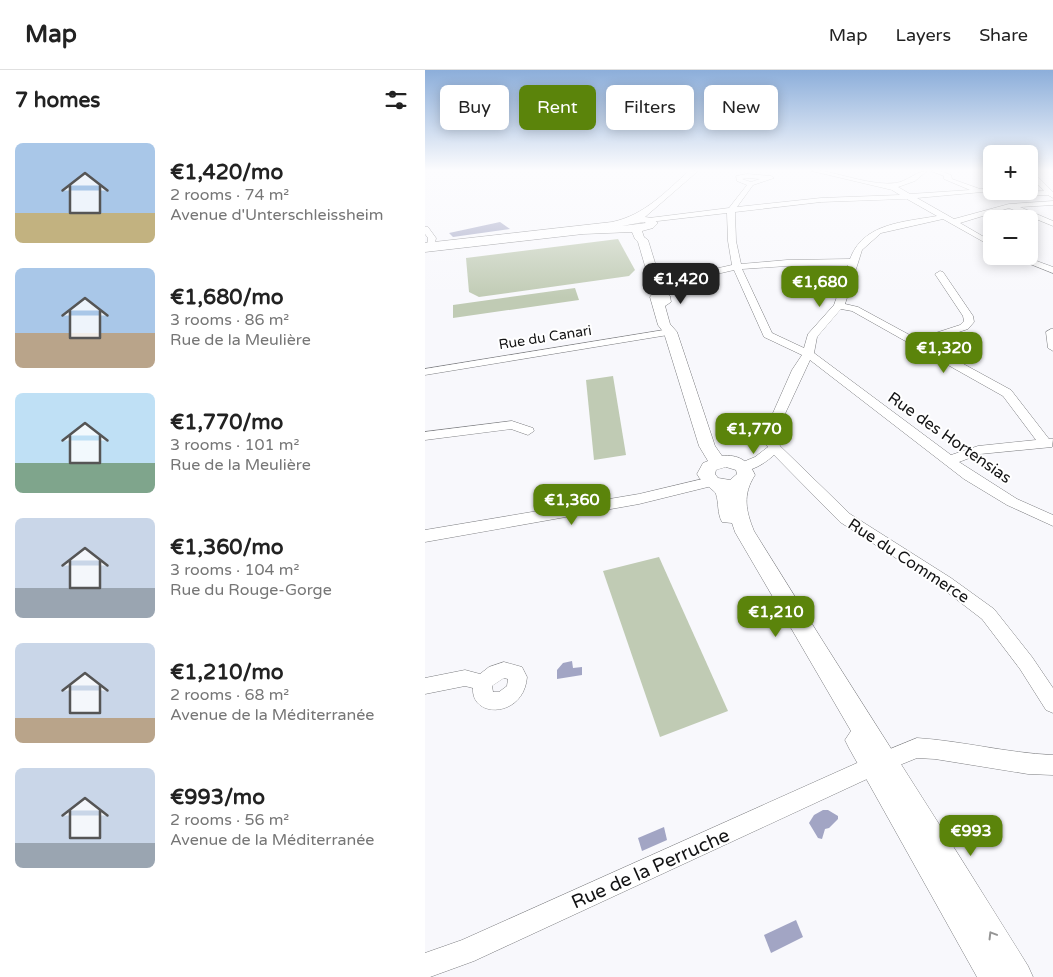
<!DOCTYPE html>
<meta charset="utf-8">
<style>
body{margin:0;font-family:"Varela Round",sans-serif;background:#f6f6f6;color:#222;height:100vh;display:flex;flex-direction:column;font-size:19px;white-space:nowrap}
*{box-sizing:border-box;margin:0}
p{font-size:16px;color:#767676}
.icon{flex:none;width:28px;height:28px;fill:none;stroke:currentColor;stroke-width:2;stroke-linecap:round;stroke-linejoin:round}
.map{position:relative;flex:1;overflow:hidden}
.details{display:flex;flex-direction:column;background:#fff;width:425px}
.details>*{flex:none}
.guide{position:absolute;left:15px;top:15px;width:475px;height:45px;display:flex;gap:10px}
.controls{position:absolute;left:558px;top:75px;display:grid;gap:10px}
.controls a{display:grid;place-items:center;width:55px;height:55px;border-radius:8px;background:#fff;box-shadow:0 2px 12px #0003;font-size:25px}
.price{position:absolute;translate:-50% -42px;padding:0 11px;border-radius:10px;background:#5b840b;color:#fff;font-size:16px;line-height:32px;filter:drop-shadow(0 1px 2px #0008)}
.price::after{content:'';position:absolute;left:50%;top:30px;width:15px;height:11px;margin-left:-8px;background:inherit;clip-path:polygon(0 0,100% 0,50% 100%)}
.price.current{background:#222;color:#fff}
ul{padding:0;list-style:none}
li{display:flex;align-items:center;gap:15px;height:125px;padding:0 15px}
li span{display:grid;place-items:center;flex:none;width:140px;height:100px;border-radius:8px;color:#555}
li>.icon{margin-inline-start:auto}
span .icon{width:60px;height:60px;fill:#fffc;stroke-width:1}
li b{font-size:21px}
h2{display:flex;justify-content:space-between;align-items:center;height:60px;padding:0 15px;font-size:21px}
.pill{padding:0 18px;border-radius:8px;background:#fff;box-shadow:0 2px 12px #0003;font-size:18px;line-height:45px}
.pill.current{background:#5b840b;color:#fff}
header{display:flex;align-items:center;gap:30px;box-sizing:border-box;height:70px;padding:0 25px;background:#fff;border-bottom:1px solid #e0e0e0}
header strong{font-size:24px}
nav{display:flex;gap:28px;margin-inline-start:auto;font-size:18px}
main{display:flex;flex:1;min-height:0}
.map>svg:first-child{display:block}
.green{fill:#c0cbb4}
.water{fill:#a2a5c4}
.lines{fill:none;stroke-linecap:round;stroke-linejoin:round}
.minor-casing{stroke:#7c7d80;stroke-width:1}
.tertiary-casing{stroke:#7c7d80;stroke-width:1}
.minor{fill:#fff;fill-rule:evenodd}
.tertiary{fill:#fff;fill-rule:evenodd}
.oneway{stroke:#959595}
.labels{text-anchor:middle;stroke-width:4;stroke-linejoin:round;paint-order:stroke}
.far-street-label{font-size:14px;fill:#131314;stroke:#fff}
.street-label{font-size:16px;fill:#131314;stroke:#fff}
.near-street-label{font-size:19px;fill:#131314;stroke:#fff}
</style>
<header>
<strong>Map</strong>
<nav><a>Map</a><a>Layers</a><a>Share</a></nav>
</header>
<main>
<section class="details">
<h2>7 homes<svg class="icon" aria-label="filters" viewBox="0 0 24 24"><path d="M4 7h16M4 17h16"/><circle cx="9" cy="7" r="2"/><circle cx="15" cy="17" r="2"/></svg></h2>
<ul>
<li><span style="background:linear-gradient(#a9c7e8 70%,#c2b280 0)"><svg class="icon" aria-label="home" viewBox="0 0 24 24"><path d="M3 11l9-7 9 7M6 9v11h12V9"/></svg></span><div><b>€1,420/mo</b><p>2 rooms · 74 m²</p><p>Avenue d'Unterschleissheim</p></div></li>
<li><span style="background:linear-gradient(#a9c7e8 65%,#b9a48a 0)"><svg class="icon" aria-label="home" viewBox="0 0 24 24"><path d="M3 11l9-7 9 7M6 9v11h12V9"/></svg></span><div><b>€1,680/mo</b><p>3 rooms · 86 m²</p><p>Rue de la Meulière</p></div></li>
<li><span style="background:linear-gradient(#bfe0f5 70%,#7fa58c 0)"><svg class="icon" aria-label="home" viewBox="0 0 24 24"><path d="M3 11l9-7 9 7M6 9v11h12V9"/></svg></span><div><b>€1,770/mo</b><p>3 rooms · 101 m²</p><p>Rue de la Meulière</p></div></li>
<li><span style="background:linear-gradient(#c9d6e8 70%,#9aa5b1 0)"><svg class="icon" aria-label="home" viewBox="0 0 24 24"><path d="M3 11l9-7 9 7M6 9v11h12V9"/></svg></span><div><b>€1,360/mo</b><p>3 rooms · 104 m²</p><p>Rue du Rouge-Gorge</p></div></li>
<li><span style="background:linear-gradient(#c9d6e8 75%,#b9a48a 0)"><svg class="icon" aria-label="home" viewBox="0 0 24 24"><path d="M3 11l9-7 9 7M6 9v11h12V9"/></svg></span><div><b>€1,210/mo</b><p>2 rooms · 68 m²</p><p>Avenue de la Méditerranée</p></div></li>
<li><span style="background:linear-gradient(#c9d6e8 75%,#9aa5b1 0)"><svg class="icon" aria-label="home" viewBox="0 0 24 24"><path d="M3 11l9-7 9 7M6 9v11h12V9"/></svg></span><div><b>€993/mo</b><p>2 rooms · 56 m²</p><p>Avenue de la Méditerranée</p></div></li>
</ul>
</section>
<div class="map">
<svg width="628" height="907" viewBox="0 0 628 907">
<rect width="100%" height="100%" fill="#f8f8fc"/>
<g class="green">
<polygon points="193,169 210,200 204,206 54,227 44,222 41,188"/>
<polygon points="150,218 154,230 28,248 28,235"/>
<polygon points="188,306 201,385 169,390 161,310"/>
<polygon points="234,487 303,641 235,667 178,501"/>
</g>
<g class="water">
<polygon points="75,152 85,159 28,167 24,163"/>
<polygon points="147,591 148,598 157,597 157,605 132,609 132,600 138,593"/>
<polygon points="398,740 403,740 413,746 413,749 404,758 400,759 397,769 393,768 384,753 389,745"/>
<polygon points="239,757 242,770 217,781 213,768"/>
<polygon points="371,850 378,867 346,883 339,865"/>
</g>
<g class="lines">
<defs>
<g id="minor">
<path d="M387 101H398C419 105 450 116 470 113 482 112 491 101 502 101L490 111 473 117 485 124 545 120 519 109V106L506 101H515L526 105 527 109 555 119 566 118V121H568L492 128 529 149 584 134 628 131V135L595 137 628 151V156L584 138 535 153 566 171V176L518 149 456 163 437 180 420 234 433 237 492 269 535 255 539 251 538 246 510 204 515 201 518 202 548 246 549 252 543 259 500 273 586 320 624 369H628L627 377 555 384 534 392 592 429 628 445V456L582 435 539 409 385 290 352 361 353 371 355 376 425 444 526 508 569 539 607 587 628 618V643L621 640 595 599 557 549 514 516 415 452 349 385C340 393 326 403 313 400L311 397 313 394 330 387 343 377 339 371 340 361 367 300 377 285 339 267 309 200 232 218 227 215 232 212 307 195 303 171 302 143 224 152 220 150 224 148 304 138 322 115 312 111 311 106 322 104 346 106 349 108 328 115 312 137 396 128 475 125 467 120ZM322 108 335 109 326 112 317 109ZM482 129 512 146C479 152 438 153 425 189L362 190 316 194 311 171 310 142 396 132ZM423 195 409 235 383 264 379 278 347 263 317 199 362 196ZM416 239 427 241 578 326 611 370 553 376 526 385 389 283 392 267Z"/>
<polygon points="604,101 607,101 628,122 628,128 623,125 587,126 586,124 590,122 619,121 604,105"/>
<polygon points="0,157 3,157 11,168 9,178 2,176 3,168 0,164"/>
<polygon points="585,186 598,186 628,197 628,203"/>
<polygon points="245,259 249,260 250,262 249,264 0,305 0,299"/>
<polygon points="626,259 628,259 628,281 623,278 621,262"/>
<polygon points="87,351 108,358 109,361 103,365 86,359 0,370 0,362"/>
<polygon points="286,407 291,409 293,412 291,415 214,434 0,472 0,460 214,424"/>
<path d="M79 592 97 597 102 607C99 648 46 649 48 618L40 616 0 624V608L40 600 55 604 64 597ZM79 608 83 609 82 616 74 622H68L67 616Z"/>
<path d="M492 668C538 671 582 683 628 685V705L603 704 510 689 492 688 460 701 457 700 455 703 49 891 5 907H0V883L37 870 441 689 448 686 451 687 453 684Z"/>
</g>
<path id="tertiary" d="M264 101H273L220 147 227 148 233 153 228 158 217 161 219 167 223 170 239 222 245 226 246 232 240 236 245 254 252 262 290 376 297 386C313 384 324 391 330 405 317 425 321 441 329 461 419 607 513 750 603 896L608 907H552L424 678 420 670 426 661 310 462 307 453 297 452C292 443 294 433 291 424 290 420 277 414 272 404L278 393 283 391 274 376 239 263 233 255 225 227 228 223 213 172 210 169 207 162 158 164 0 182V173L187 152C220 145 240 122 264 101ZM219 152 221 153 197 156ZM301 397 311 400 312 404 305 410 293 408 290 404 291 400Z"/>
</defs>
<use href="#minor" class="minor-casing"/>
<use href="#tertiary" class="tertiary-casing"/>
<use href="#minor" class="minor"/>
<use href="#tertiary" class="tertiary"/>
</g>
<defs><path id="oneway-chevron" d="M-2-3.5L2.5 0L-2 3.5" fill="none" stroke-width="1.6" stroke-linecap="round" stroke-linejoin="round" transform="scale(1.25)"/></defs>
<use class="oneway" href="#oneway-chevron" transform="translate(567 865) rotate(-121)"/>
<linearGradient id="sky" x2="0" y2="1"><stop stop-color="#8caeda"/><stop offset="0.44" stop-color="#fcfcfe"/><stop offset="1" stop-color="#fcfcfe" stop-opacity="0"/></linearGradient>
<rect width="628" height="228" fill="url(#sky)"/>
<g class="labels">
<g class="far-street-label">
<text transform="translate(120 267) rotate(-9)" y="5">Rue du Canari</text>
</g>
<g class="street-label">
<text transform="translate(525 367) rotate(35)" y="6">Rue des Hortensias</text>
<text transform="translate(484 490) rotate(33)" y="6">Rue du Commerce</text>
</g>
<g class="near-street-label">
<text transform="translate(225 798) rotate(-24)" y="7">Rue de la Perruche</text>
</g>
</g>
</svg>
<div class="controls">
<a>+</a>
<a>−</a>
</div>
<b class="price current" style="left:256px;top:235px">€1,420</b>
<b class="price" style="left:395px;top:238px">€1,680</b>
<b class="price" style="left:519px;top:304px">€1,320</b>
<b class="price" style="left:329px;top:385px">€1,770</b>
<b class="price" style="left:147px;top:456px">€1,360</b>
<b class="price" style="left:351px;top:568px">€1,210</b>
<b class="price" style="left:546px;top:787px">€993</b>
<div class="guide">
<a class="pill">Buy</a>
<a class="pill current">Rent</a>
<a class="pill">Filters</a>
<a class="pill">New</a>
</div>
</div>
</main>
